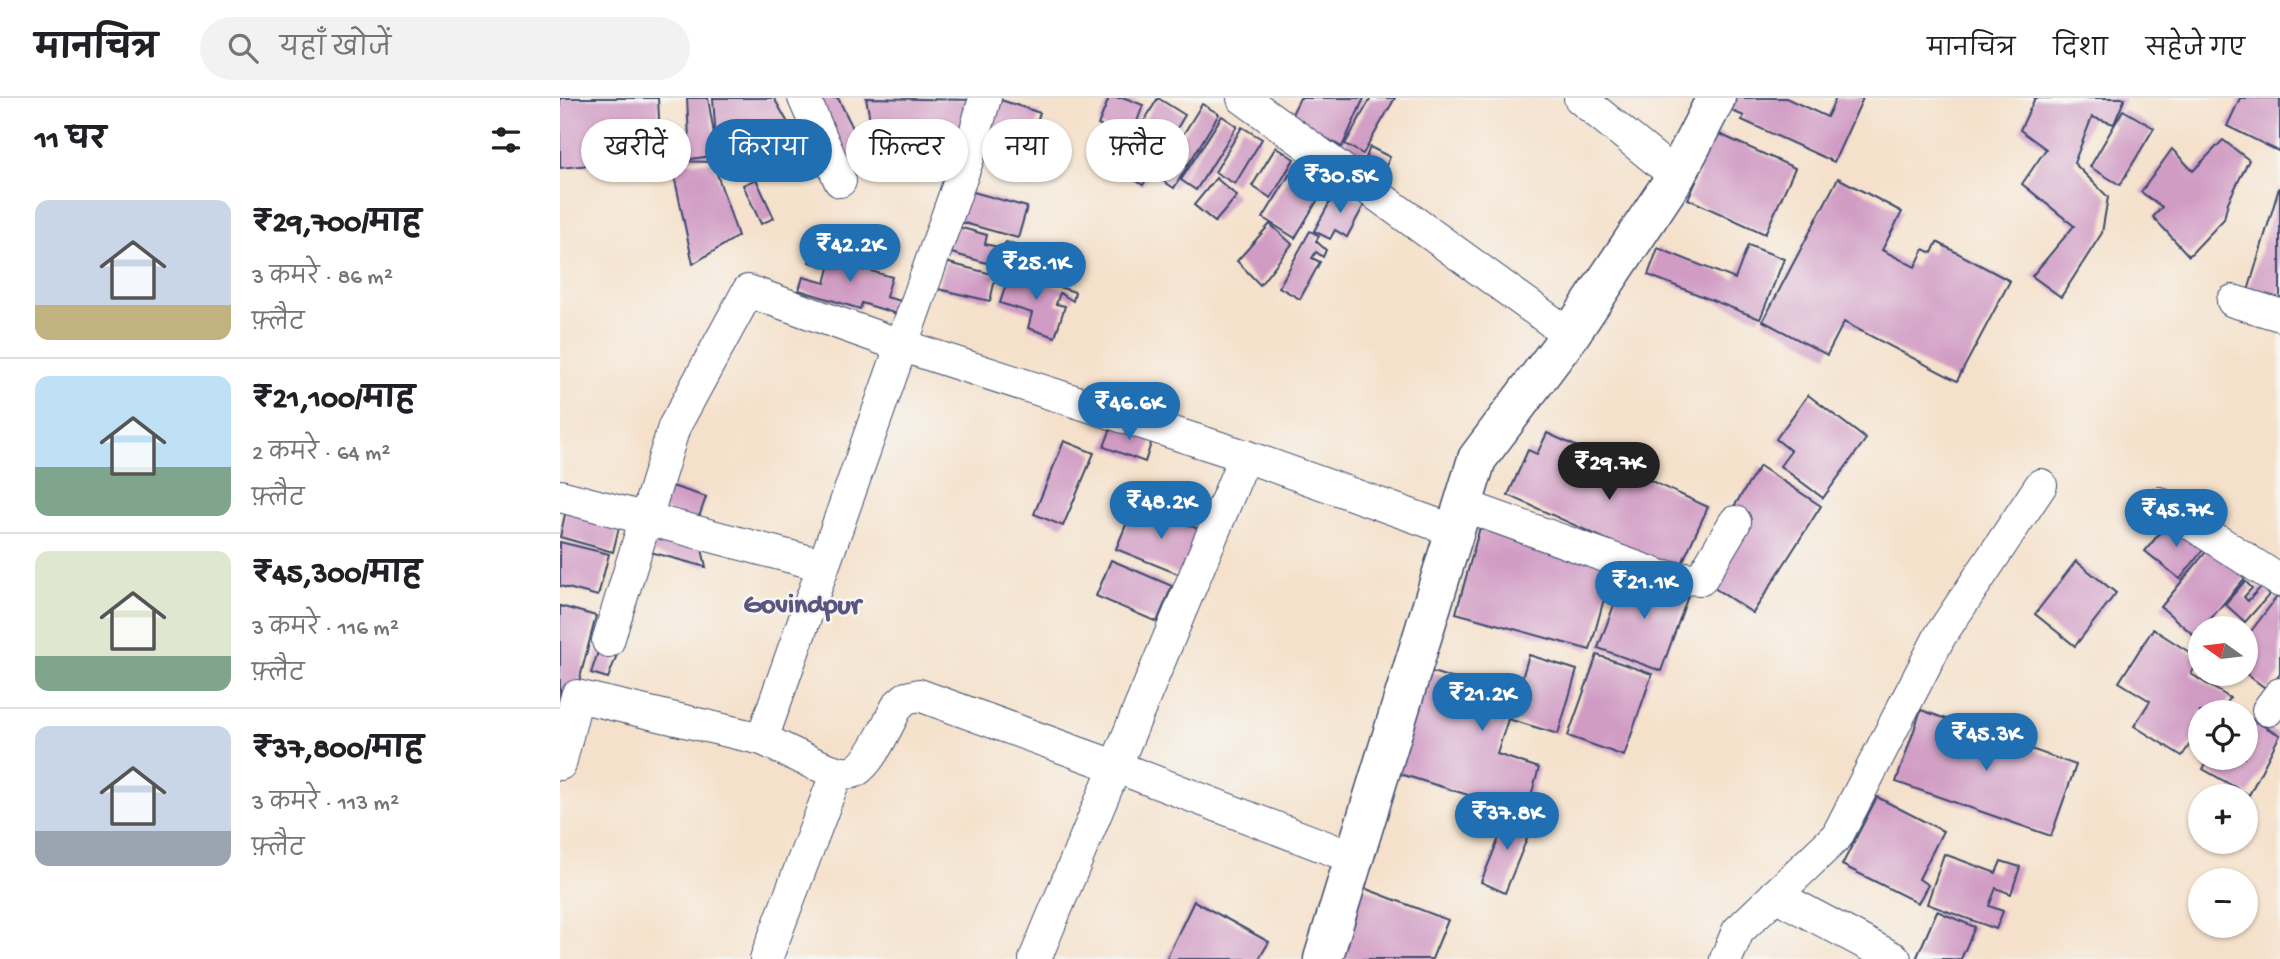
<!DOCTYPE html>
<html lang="hi">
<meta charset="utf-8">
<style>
body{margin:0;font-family:"Gochi Hand","Playpen Sans Deva",sans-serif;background:#f2f2f2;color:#202124;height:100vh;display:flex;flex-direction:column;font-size:26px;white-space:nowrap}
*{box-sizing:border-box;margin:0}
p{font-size:23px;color:#757577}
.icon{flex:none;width:38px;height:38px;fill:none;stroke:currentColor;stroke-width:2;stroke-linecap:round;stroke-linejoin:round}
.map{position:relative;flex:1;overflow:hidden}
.panel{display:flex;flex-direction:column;background:#fff;width:560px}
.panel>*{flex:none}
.banner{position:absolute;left:21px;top:21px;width:665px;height:63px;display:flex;gap:14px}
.needle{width:46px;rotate:284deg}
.controls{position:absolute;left:1628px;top:518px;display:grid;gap:14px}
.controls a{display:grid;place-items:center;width:70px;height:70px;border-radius:50%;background:#fff;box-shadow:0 2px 5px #0004;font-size:35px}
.price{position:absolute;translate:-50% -60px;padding:0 16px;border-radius:24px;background:#1f6fb2;color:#fff;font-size:23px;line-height:46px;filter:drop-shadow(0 2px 4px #0008)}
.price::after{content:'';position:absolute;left:50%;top:42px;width:21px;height:16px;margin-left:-10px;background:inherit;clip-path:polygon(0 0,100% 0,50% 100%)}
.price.current{background:#222;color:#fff}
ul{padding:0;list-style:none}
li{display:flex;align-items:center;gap:21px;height:175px;padding:0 35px}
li+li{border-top:2px solid #e0e0e0}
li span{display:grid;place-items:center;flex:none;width:196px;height:140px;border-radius:14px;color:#555}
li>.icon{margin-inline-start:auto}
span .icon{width:84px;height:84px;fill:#fffc;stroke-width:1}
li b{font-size:30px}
h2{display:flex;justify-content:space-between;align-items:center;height:84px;padding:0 35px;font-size:30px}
.chip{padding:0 24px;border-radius:32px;background:#fff;box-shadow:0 2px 5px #0004;font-size:24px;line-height:63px}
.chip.current{background:#1f6fb2;color:#fff}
header{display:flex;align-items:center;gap:42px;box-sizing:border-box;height:98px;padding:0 35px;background:#fff;border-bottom:2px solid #e0e0e0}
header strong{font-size:33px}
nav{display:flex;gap:38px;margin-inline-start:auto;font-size:24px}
.search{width:490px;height:63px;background:#f2f2f2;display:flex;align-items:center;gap:18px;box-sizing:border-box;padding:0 24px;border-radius:38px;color:#757577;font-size:26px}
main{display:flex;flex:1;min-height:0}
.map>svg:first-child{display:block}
.building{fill:#d19cc4}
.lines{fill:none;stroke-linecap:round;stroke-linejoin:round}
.minor-casing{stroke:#3c4a6e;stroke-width:34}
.tertiary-casing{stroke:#3c4a6e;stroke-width:41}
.minor{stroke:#fff;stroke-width:32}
.tertiary{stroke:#fff;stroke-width:38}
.labels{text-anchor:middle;stroke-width:5;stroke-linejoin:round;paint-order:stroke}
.district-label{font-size:28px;font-weight:bold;fill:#5b5582;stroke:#f6f6f2}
</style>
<header>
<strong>मानचित्र</strong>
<div class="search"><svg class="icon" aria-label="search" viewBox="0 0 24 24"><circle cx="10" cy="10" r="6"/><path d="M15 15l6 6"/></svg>यहाँ खोजें</div>
<nav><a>मानचित्र</a><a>दिशा</a><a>सहेजे गए</a></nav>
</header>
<main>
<section class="panel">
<h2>11 घर<svg class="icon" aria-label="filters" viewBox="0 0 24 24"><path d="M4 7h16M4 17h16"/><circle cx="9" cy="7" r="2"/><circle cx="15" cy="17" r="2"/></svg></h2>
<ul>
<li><span style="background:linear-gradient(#c9d6e8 75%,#c2b280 0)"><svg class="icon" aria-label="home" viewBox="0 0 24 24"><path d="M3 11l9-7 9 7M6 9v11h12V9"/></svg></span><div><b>₹29,700/माह</b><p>3 कमरे · 86 m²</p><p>फ़्लैट</p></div></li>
<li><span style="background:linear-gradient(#bfe0f5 65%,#7fa58c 0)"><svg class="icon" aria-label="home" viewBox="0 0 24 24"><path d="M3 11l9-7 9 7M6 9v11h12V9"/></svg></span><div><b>₹21,100/माह</b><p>2 कमरे · 64 m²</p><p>फ़्लैट</p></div></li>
<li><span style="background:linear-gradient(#dfe7d0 75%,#7fa58c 0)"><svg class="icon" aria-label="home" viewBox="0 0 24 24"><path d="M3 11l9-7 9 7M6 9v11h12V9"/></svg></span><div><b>₹45,300/माह</b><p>3 कमरे · 116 m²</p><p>फ़्लैट</p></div></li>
<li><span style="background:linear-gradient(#c9d6e8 75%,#9aa5b1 0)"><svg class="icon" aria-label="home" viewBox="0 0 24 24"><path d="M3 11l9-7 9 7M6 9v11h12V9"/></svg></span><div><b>₹37,800/माह</b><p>3 कमरे · 113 m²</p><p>फ़्लैट</p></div></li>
</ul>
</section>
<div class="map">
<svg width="1720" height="861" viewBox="0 0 1720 861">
<rect width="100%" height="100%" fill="#f6f6f2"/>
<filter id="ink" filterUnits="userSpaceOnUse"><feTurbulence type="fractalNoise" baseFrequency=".0143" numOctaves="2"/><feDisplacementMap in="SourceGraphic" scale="14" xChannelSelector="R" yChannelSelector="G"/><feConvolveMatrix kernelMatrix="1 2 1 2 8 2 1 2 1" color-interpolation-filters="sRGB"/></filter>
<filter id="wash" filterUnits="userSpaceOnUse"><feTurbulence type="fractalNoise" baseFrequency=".00686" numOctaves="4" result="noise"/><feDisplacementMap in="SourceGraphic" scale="28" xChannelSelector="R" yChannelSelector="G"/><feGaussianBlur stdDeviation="1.57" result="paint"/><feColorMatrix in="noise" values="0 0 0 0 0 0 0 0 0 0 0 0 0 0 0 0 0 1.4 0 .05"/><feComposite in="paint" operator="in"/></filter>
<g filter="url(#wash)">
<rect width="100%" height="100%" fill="#f5e1cb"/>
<g id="blocks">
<g class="building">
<polygon points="0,0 98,0 101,60 0,70"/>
<polygon points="127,0 148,0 157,54 153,0 214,0 240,46 130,61"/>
<polygon points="246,0 278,0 303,50 278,63"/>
<polygon points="306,0 414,2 407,60 358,57 363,34 311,27"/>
<polygon points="549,0 565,0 583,7 574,32 560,26 557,34 538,27"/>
<polygon points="598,0 625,17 583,87 556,70"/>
<polygon points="740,0 804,0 782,49 730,20"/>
<polygon points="811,0 835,0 803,56 785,46"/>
<polygon points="1164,0 1226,0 1267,19 1276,0 1303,0 1274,64 1182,22 1184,18 1160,8"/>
<polygon points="1475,0 1565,0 1554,26 1532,19 1514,65 1548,99 1542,135 1501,199 1472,178 1514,128 1462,86 1486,51 1460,32"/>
<polygon points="1680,0 1720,0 1720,54 1667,28"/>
<polygon points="441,2 480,15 463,64 424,51"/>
<polygon points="642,6 659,16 614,90 597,79"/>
<polygon points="1563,12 1594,30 1560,87 1530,69"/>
<polygon points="662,18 677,28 636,92 621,82"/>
<polygon points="682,29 702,41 675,86 655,74"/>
<polygon points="309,30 359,39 358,57 306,54"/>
<polygon points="1157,35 1235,70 1205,136 1128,101 1140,75 1132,71"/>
<polygon points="1663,42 1689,62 1668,104 1664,121 1629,158 1593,119 1602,109 1581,94 1612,51 1633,73"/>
<polygon points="716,49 734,61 711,100 692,88"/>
<polygon points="810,49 830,59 821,79 802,70"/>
<polygon points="469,55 495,60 490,73 466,67"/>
<polygon points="111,63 153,64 178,138 133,166"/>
<polygon points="736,66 767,86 735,140 703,120"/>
<polygon points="656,80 677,98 655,124 634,107"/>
<polygon points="1278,80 1342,114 1322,152 1355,169 1364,151 1372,155 1377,144 1450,183 1397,283 1284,224 1267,257 1203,223"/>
<polygon points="196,81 214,120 201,126 183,87"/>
<polygon points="399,90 467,109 458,140 390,121"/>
<polygon points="1719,90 1720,90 1720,214 1685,203"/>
<polygon points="777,91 805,105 787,139 775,132 770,141 754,133"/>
<polygon points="388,126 427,137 425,146 442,150 446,144 455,146 453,155 448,154 444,170 381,152"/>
<polygon points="710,126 732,146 700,187 677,163"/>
<polygon points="750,133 759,138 756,143 766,152 763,159 756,154 752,160 760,164 740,201 719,189"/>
<polygon points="1188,147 1224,161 1200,221 1088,177 1098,150 1175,181"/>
<polygon points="253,150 284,159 282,165 332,179 326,199 341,203 337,216 302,205 300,211 239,192 243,179 265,185 269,170 249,164"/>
<polygon points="385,164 436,177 430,203 378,191"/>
<polygon points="450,174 515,194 513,203 500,195 496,206 505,208 495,239 468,230 472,215 440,205"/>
<polygon points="1248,297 1306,341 1263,400 1220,368 1231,353 1216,341"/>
<polygon points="553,325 593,339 585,364 544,349"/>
<polygon points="987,335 1148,409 1118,474 948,397 968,352 977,356"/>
<polygon points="504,343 534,355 503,428 474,416"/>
<polygon points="1200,368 1261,408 1193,515 1131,475"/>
<polygon points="87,380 146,399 138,422 80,405"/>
<polygon points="8,403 62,417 53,454 0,439"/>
<polygon points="575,405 646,434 628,480 556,451"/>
<polygon points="924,415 1069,456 1061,483 1050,479 1030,552 896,515"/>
<polygon points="1612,420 1646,448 1620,481 1585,453"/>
<polygon points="76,424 140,442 146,469 68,448"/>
<polygon points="0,444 49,456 38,498 0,488"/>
<polygon points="1649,450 1685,480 1643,530 1640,530 1636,539 1601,509"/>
<polygon points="551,462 612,488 597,524 536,498"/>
<polygon points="1516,463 1556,495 1515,548 1475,516"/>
<polygon points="1067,472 1129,495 1101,573 1038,550"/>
<polygon points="1685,483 1692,490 1684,499 1688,503 1701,489 1710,496 1685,524 1665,506"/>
<polygon points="1720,495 1720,576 1708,592 1685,575 1685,541"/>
<polygon points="0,508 36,518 15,599 0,607"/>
<polygon points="1593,531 1640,561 1631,576 1670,600 1661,614 1640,614 1640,631 1622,658 1574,628 1590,603 1559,584"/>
<polygon points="44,536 61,546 48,580 31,575"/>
<polygon points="969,557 1017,572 998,636 948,621 937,656 979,670 966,715 834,674 866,572 956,600"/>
<polygon points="1037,557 1092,576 1064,658 1008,638"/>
<polygon points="1361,612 1516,667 1491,738 1336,684"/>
<polygon points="1685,618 1720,637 1689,697 1643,671 1649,660 1685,660"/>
<polygon points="1317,699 1383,733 1359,781 1368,787 1358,805 1282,767"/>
<polygon points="950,713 974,723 945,795 921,784"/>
<polygon points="1384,756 1436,775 1441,763 1460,769 1451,796 1436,790 1429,808 1443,813 1436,831 1367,806"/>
<polygon points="796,787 888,822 872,861 779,861"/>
<polygon points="634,803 709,844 699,861 606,861"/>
<polygon points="1377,813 1415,829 1401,861 1356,861"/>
</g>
</g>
</g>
<g filter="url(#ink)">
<use href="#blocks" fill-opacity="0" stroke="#3c4a6e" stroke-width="2"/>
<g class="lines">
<defs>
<g id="minor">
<polyline points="244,0 280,83"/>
<polyline points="683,0 1010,237"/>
<polyline points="1020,0 1116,78"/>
<polyline points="1673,203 1720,217"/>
<polyline points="0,398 262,467"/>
<polyline points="1599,405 1720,483"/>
<polyline points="903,407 1103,479 1141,481 1175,424"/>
<polyline points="48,543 114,329 188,193 340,247 685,358 895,433"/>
<polyline points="1708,612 1720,596"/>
<path d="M202 641C220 649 276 680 293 674 310 668 329 623 338 607L346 600 359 597 554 668 794 760"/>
<polyline points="0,666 17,598 202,641 408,60 425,0"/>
<polyline points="1215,797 1335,861"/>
<polyline points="206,861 277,674"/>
<polyline points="475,861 685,358"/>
<polyline points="1166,861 1178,833 1277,738 1380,538 1481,387"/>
</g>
<polyline id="tertiary" points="763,861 917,361 1010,237 1116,78 1156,0"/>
</defs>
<use href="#minor" class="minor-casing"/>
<use href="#tertiary" class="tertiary-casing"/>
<use href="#minor" class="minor"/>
<use href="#tertiary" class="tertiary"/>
</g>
</g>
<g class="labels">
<g class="district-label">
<text x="242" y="514">Govindpur</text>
</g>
</g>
</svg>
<div class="controls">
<a><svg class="needle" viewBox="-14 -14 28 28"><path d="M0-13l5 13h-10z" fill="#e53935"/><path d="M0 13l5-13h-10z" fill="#757577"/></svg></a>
<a><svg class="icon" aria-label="locate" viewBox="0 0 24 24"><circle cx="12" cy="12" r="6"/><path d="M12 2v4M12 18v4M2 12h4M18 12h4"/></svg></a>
<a>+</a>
<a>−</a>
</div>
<b class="price" style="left:780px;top:117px">₹30.5K</b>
<b class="price" style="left:290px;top:186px">₹42.2K</b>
<b class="price" style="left:476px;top:204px">₹25.1K</b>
<b class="price" style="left:569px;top:344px">₹46.6K</b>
<b class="price current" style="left:1049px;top:404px">₹29.7K</b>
<b class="price" style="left:601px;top:443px">₹48.2K</b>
<b class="price" style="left:1616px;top:451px">₹45.7K</b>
<b class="price" style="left:1084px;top:523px">₹21.1K</b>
<b class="price" style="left:922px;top:635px">₹21.2K</b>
<b class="price" style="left:1426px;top:675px">₹45.3K</b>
<b class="price" style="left:947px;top:754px">₹37.8K</b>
<div class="banner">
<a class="chip">खरीदें</a>
<a class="chip current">किराया</a>
<a class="chip">फ़िल्टर</a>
<a class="chip">नया</a>
<a class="chip">फ़्लैट</a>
</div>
</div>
</main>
